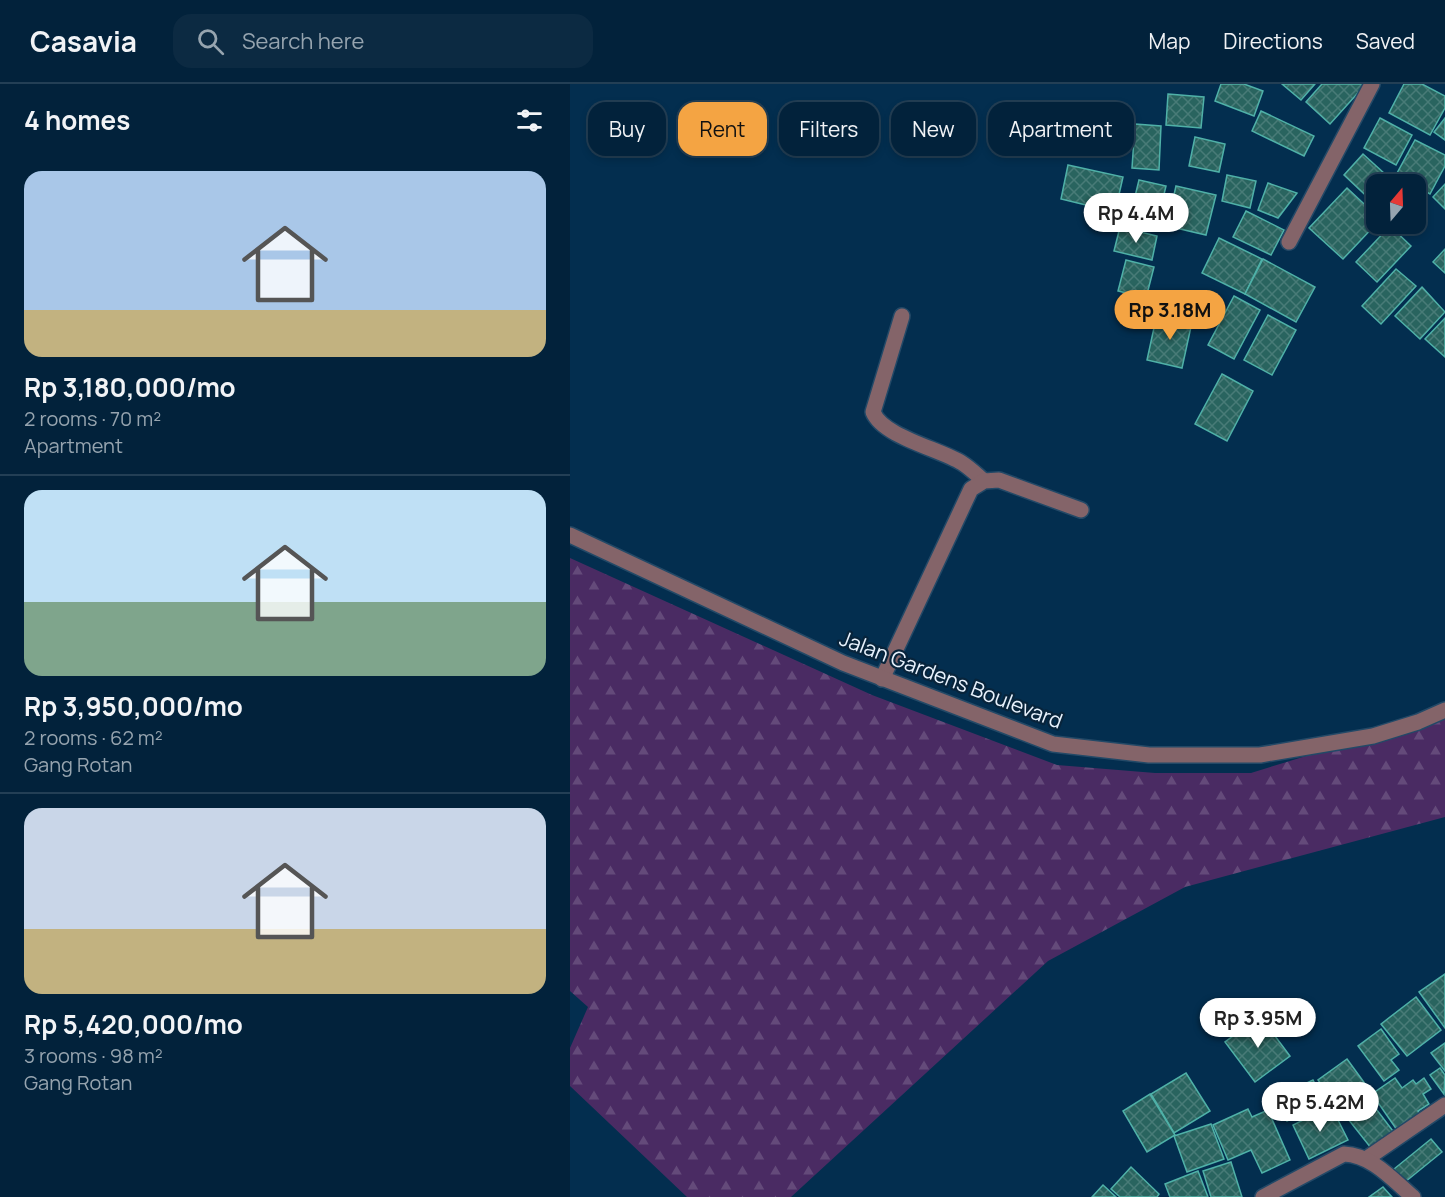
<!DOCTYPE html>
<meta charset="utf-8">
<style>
body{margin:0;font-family:Manrope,sans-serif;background:#0c2a42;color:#f1f3f6;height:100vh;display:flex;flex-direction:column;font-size:22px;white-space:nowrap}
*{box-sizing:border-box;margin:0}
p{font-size:20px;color:#96a4af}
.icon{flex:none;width:33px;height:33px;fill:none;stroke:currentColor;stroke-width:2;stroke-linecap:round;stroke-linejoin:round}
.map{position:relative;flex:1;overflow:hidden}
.side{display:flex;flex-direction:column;background:#02223b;width:570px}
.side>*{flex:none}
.banner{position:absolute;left:18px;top:18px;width:570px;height:54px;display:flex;gap:12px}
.needle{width:39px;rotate:19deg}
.fabs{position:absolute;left:796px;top:90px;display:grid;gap:12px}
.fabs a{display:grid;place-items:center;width:60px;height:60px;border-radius:12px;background:#02223b;box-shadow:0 3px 9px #0003,0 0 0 2px #233f55;font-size:30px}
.price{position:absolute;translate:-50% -51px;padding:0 14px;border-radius:21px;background:#fff;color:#222;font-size:20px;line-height:39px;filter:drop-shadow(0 2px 3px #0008)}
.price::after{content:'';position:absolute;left:50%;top:36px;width:18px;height:14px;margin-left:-9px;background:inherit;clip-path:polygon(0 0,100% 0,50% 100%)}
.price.current{background:#f4a443;color:#111}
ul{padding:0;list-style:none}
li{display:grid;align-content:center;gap:12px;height:318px;padding:0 24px}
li+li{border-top:2px solid #233f55}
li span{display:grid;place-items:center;height:186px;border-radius:18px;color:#555}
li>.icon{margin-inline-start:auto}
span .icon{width:108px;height:108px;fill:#fffc;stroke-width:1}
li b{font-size:26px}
h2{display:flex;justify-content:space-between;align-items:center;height:72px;padding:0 24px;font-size:26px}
.pill{padding:0 21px;border-radius:18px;background:#02223b;box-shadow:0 3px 9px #0003,0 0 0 2px #233f55;font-size:21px;line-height:54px}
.pill.current{background:#f4a443;color:#111}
header{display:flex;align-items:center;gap:36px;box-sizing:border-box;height:84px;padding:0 30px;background:#02223b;border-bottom:2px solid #233f55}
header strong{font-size:28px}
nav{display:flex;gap:33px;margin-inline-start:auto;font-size:21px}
.search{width:420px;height:54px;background:#0c2a42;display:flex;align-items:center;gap:15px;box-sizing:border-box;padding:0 21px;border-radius:18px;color:#96a4af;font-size:22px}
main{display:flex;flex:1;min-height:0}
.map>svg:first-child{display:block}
.forest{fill:url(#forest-firs)}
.building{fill:url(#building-cross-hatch);stroke:#4fb1a8;stroke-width:1.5}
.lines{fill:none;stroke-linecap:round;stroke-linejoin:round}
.service-casing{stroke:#234967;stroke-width:18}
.minor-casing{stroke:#234967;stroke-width:18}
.service{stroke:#846469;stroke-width:15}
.minor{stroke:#846469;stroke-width:15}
.labels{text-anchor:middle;stroke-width:4.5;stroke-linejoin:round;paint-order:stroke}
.street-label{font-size:21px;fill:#e8f2fd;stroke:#08243b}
</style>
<header>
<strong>Casavia</strong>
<div class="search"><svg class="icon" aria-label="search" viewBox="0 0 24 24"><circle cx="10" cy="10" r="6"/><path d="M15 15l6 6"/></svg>Search here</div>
<nav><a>Map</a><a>Directions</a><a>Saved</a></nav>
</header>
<main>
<section class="side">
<h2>4 homes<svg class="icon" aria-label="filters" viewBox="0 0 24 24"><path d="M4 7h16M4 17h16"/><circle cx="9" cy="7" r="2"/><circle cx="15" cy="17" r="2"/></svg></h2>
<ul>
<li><span style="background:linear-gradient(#a9c7e8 75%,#c2b280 0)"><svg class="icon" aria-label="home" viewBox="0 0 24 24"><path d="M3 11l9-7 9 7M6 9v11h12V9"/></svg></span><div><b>Rp 3,180,000/mo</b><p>2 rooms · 70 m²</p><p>Apartment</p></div></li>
<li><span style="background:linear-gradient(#bfe0f5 60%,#7fa58c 0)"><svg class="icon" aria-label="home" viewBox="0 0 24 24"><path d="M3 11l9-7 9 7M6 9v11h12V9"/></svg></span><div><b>Rp 3,950,000/mo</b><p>2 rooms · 62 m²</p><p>Gang Rotan</p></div></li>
<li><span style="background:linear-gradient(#c9d6e8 65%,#c2b280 0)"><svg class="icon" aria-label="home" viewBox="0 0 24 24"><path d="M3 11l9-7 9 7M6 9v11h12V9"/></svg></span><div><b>Rp 5,420,000/mo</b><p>3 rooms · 98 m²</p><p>Gang Rotan</p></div></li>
</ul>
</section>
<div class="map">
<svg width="875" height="1113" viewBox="0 0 875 1113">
<defs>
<pattern id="forest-firs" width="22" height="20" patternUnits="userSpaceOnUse" patternTransform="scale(1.5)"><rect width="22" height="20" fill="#4a2b63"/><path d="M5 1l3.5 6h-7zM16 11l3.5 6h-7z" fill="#644a7a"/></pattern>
<pattern id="building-cross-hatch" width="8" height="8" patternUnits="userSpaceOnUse" patternTransform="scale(1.5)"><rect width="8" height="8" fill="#29645f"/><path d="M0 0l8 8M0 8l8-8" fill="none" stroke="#487b77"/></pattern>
</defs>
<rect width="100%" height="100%" fill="#032e4f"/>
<polygon class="forest" points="0,474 302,611 487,681 585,689 681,689 875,629 875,733 615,803 478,877 221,1113 117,1113 0,1002 0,964 18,923 0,907"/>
<g class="building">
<polygon points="651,0 674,0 693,7 684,32 645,17"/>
<polygon points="712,0 745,0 731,16"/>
<polygon points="752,0 796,0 760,40 736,18"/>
<polygon points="834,0 852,0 875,12 875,24 860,51 819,29"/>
<polygon points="598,10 634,13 631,44 596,41"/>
<polygon points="691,27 744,52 734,72 682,47"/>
<polygon points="810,34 842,51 826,81 794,64"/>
<polygon points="875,34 875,56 864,48"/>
<polygon points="565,40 591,42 589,86 562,84"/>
<polygon points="625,53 655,60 649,88 619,82"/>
<polygon points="845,56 875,71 875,82 860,110 826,91"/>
<polygon points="793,70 826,100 807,100 807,122 774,91"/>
<polygon points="498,81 553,93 545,128 491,115"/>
<polygon points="657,91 686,97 680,124 652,117"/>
<polygon points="569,96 596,102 586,143 559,137"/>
<polygon points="698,99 727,109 708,134 688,126"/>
<polygon points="875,100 875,125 863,113"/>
<polygon points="606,102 646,111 636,151 597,142"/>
<polygon points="777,104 807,132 807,139 773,175 739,144"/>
<polygon points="676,127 714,146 701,171 663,153"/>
<polygon points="820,142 841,162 807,198 786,178"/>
<polygon points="550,143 587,152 582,176 544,167"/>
<polygon points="649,154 692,175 675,210 632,189"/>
<polygon points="875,165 875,189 863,178"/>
<polygon points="693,175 745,203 726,238 675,210"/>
<polygon points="556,176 584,183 576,214 548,207"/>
<polygon points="826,185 846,202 811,240 792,222"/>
<polygon points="852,203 875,228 850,255 825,232"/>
<polygon points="664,212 690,226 664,275 638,261"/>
<polygon points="587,230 622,238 612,284 577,276"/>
<polygon points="698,231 726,246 702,291 674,276"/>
<polygon points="875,234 875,273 855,255"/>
<polygon points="652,290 683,307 657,357 625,340"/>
<polygon points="875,890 875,944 849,908"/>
<polygon points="846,913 871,946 837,972 811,940"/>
<polygon points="690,932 720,972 685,998 655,958"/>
<polygon points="811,945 829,970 821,976 829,986 814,997 788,962"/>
<polygon points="875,959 875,987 861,969"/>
<polygon points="777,975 796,1001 767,1022 748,996"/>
<polygon points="870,984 875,991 874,1010 860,991"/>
<polygon points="616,989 640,1027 604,1049 581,1010"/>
<polygon points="825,994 832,1004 843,996 846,1000 854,994 861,1005 853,1010 859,1020 848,1027 850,1030 827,1046 802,1010"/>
<polygon points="743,996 755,1019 717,1037 705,1014"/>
<polygon points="580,1010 605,1051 577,1068 553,1027"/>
<polygon points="797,1013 823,1047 801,1064 774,1030"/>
<polygon points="761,1022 778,1056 739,1075 723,1041"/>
<polygon points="678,1025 682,1033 698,1026 720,1076 692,1089 681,1066 658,1076 643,1041"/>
<polygon points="641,1040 654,1075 617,1088 604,1052"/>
<polygon points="861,1055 872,1068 835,1098 824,1085"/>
<polygon points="661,1078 672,1113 641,1113 633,1087"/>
<polygon points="561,1083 589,1110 587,1113 550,1113 541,1105"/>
<polygon points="628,1087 638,1113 600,1113 595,1100"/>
<polygon points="533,1101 546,1113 522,1113"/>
<polygon points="813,1103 822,1113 799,1113"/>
</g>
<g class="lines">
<defs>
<g id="service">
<path d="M332 232 303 328C313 353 370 365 392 379 400 384 407 391 414 397"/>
<polyline points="312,595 401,405 414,397 429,396 511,426"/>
</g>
<g id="minor">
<polyline points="719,158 802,0"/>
<polyline points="0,451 273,579 483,660 579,671 690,671 803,652 848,638 875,626"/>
<polyline points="796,1075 875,1021"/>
<path d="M693 1113 774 1070C802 1071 823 1096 843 1113"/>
</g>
</defs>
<use href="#service" class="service-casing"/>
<use href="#minor" class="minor-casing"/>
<use href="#service" class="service"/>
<use href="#minor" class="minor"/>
</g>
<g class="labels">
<g class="street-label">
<text transform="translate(381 596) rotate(21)" y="7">Jalan Gardens Boulevard</text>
</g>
</g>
</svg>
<div class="fabs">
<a><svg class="needle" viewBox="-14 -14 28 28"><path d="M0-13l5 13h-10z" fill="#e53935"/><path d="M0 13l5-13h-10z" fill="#96a4af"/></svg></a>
</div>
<b class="price" style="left:566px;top:160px">Rp 4.4M</b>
<b class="price current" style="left:600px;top:257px">Rp 3.18M</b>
<b class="price" style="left:688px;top:965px">Rp 3.95M</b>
<b class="price" style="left:750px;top:1049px">Rp 5.42M</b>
<div class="banner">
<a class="pill">Buy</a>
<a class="pill current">Rent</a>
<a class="pill">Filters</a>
<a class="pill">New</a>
<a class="pill">Apartment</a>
</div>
</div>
</main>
